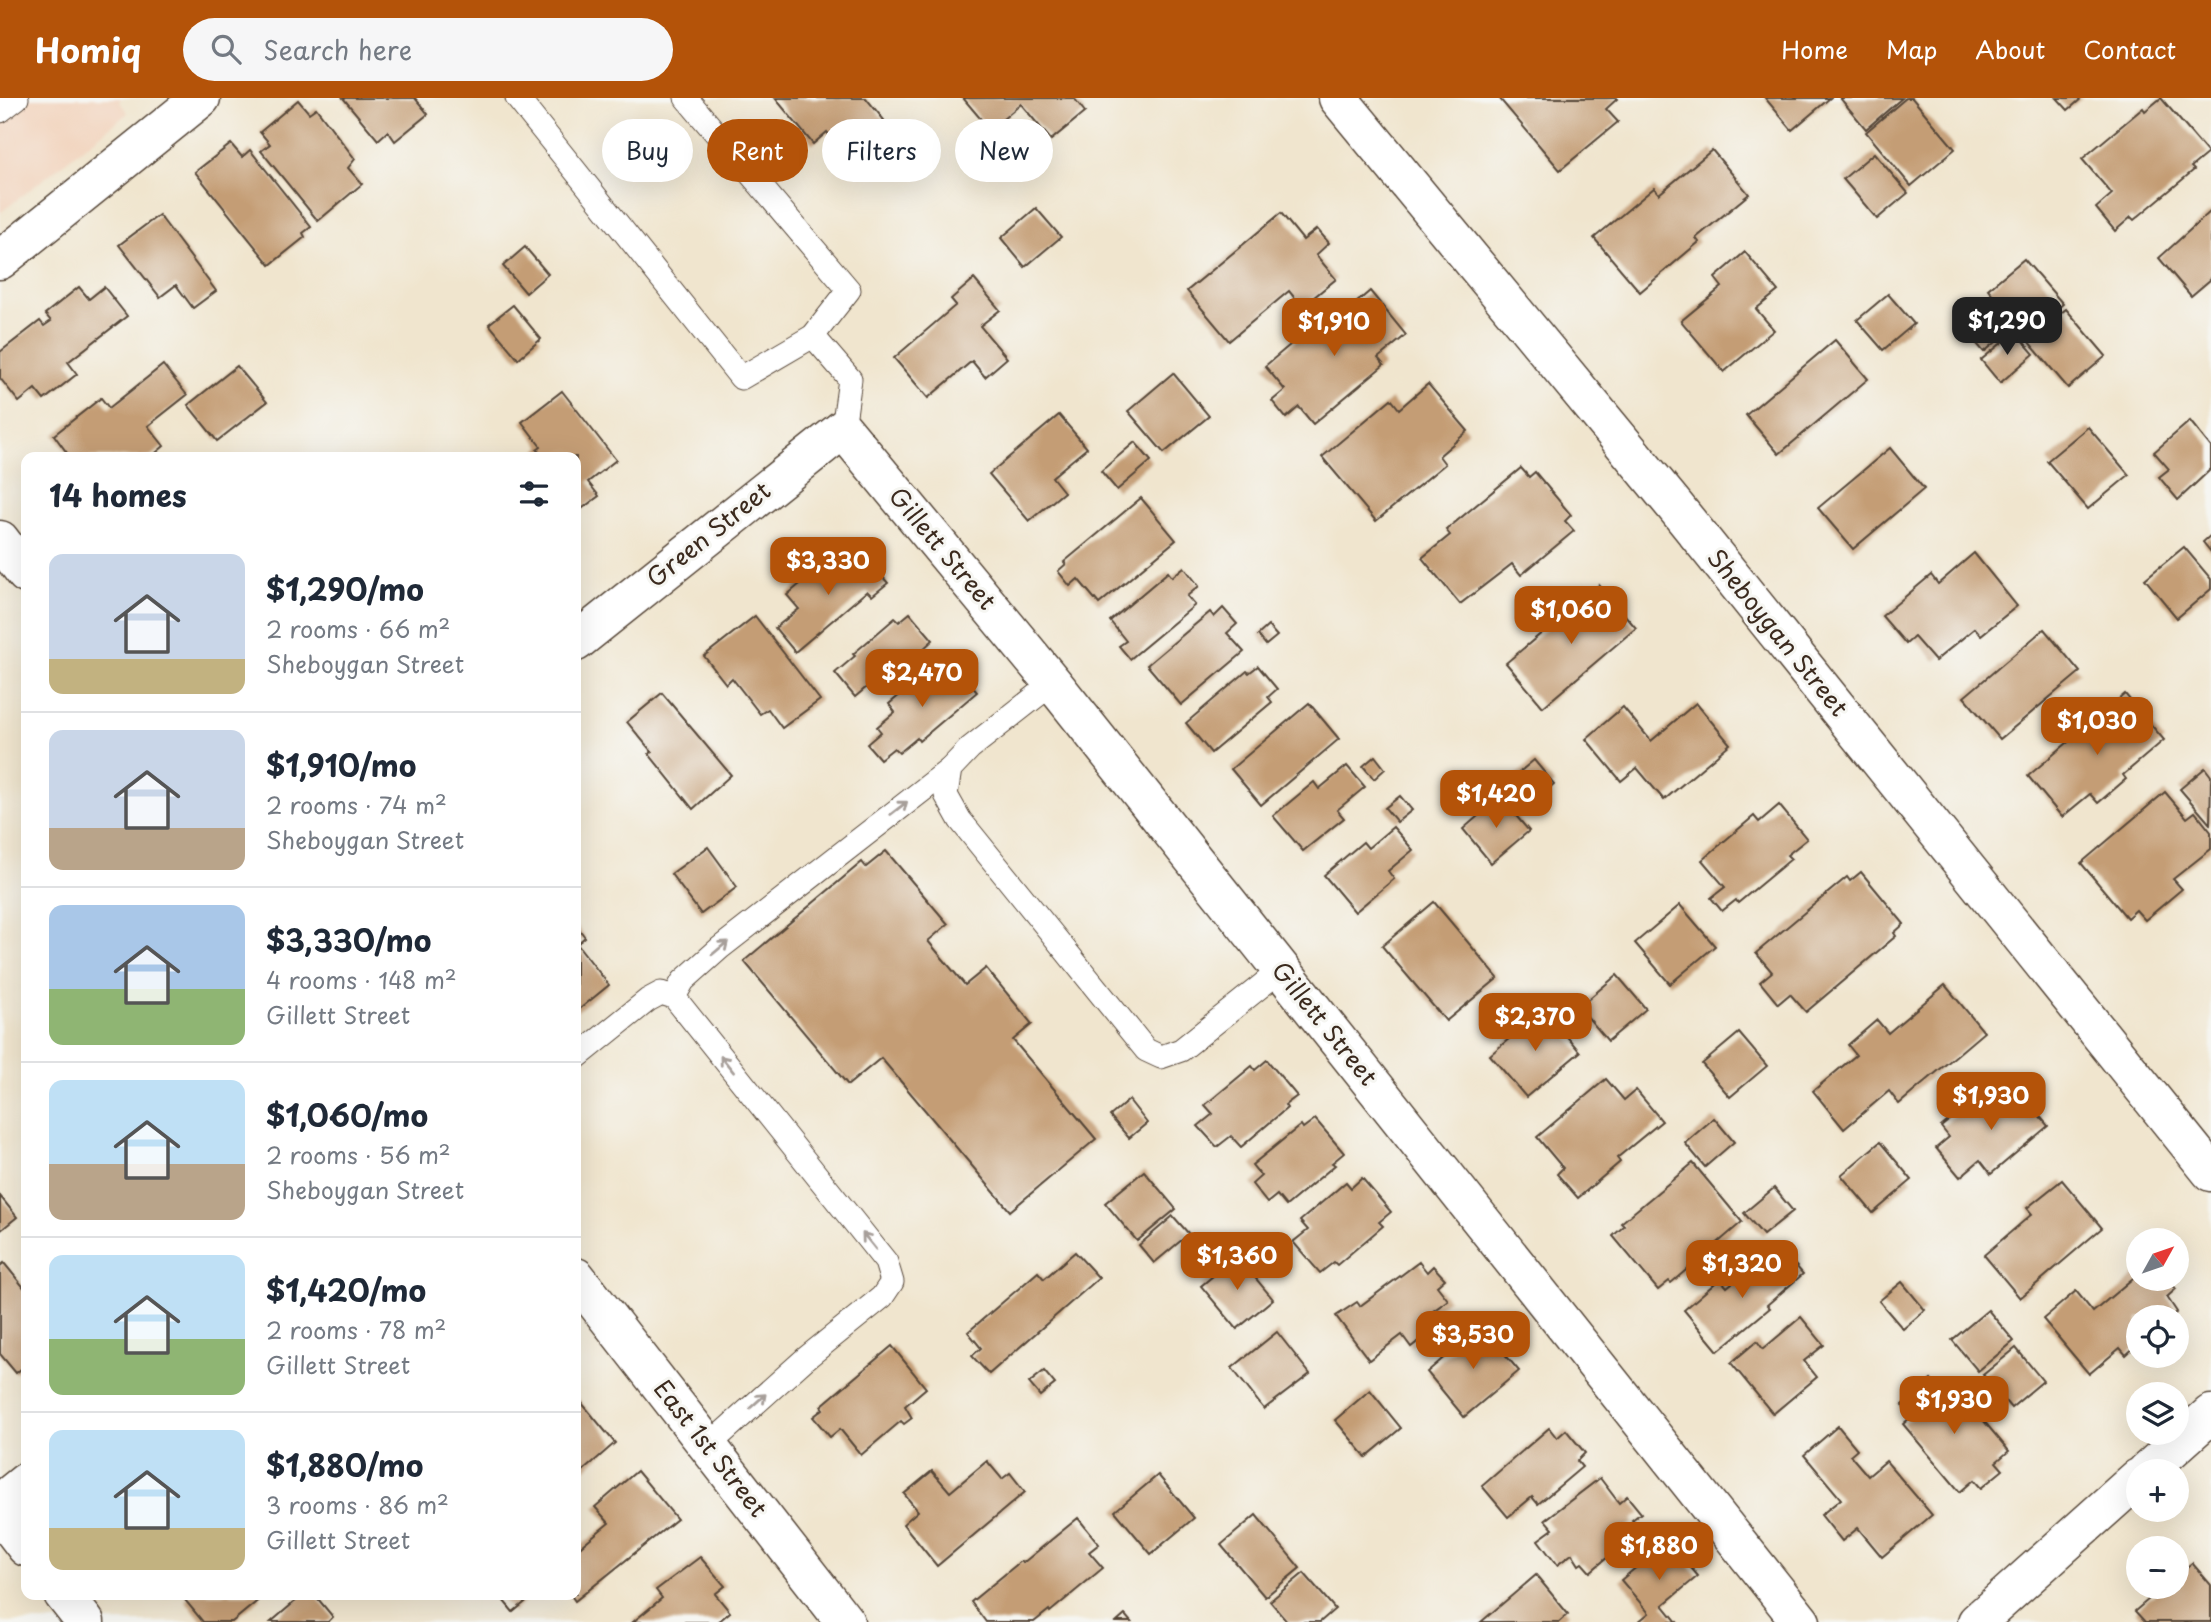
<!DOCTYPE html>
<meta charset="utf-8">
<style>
body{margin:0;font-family:"Playpen Sans",sans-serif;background:#f6f6f7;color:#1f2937;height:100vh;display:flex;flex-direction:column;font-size:26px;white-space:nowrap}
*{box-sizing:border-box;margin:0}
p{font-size:23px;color:#747a83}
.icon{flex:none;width:38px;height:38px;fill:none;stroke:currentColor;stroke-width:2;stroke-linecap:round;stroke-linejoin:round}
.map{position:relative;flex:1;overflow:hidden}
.drawer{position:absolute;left:21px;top:354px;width:560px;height:1148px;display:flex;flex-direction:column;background:#fff;border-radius:14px;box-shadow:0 7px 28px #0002}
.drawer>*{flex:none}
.hud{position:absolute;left:602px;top:21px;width:665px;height:63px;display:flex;gap:14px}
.needle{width:46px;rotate:50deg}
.controls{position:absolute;left:2126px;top:1130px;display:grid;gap:14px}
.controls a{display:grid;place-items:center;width:63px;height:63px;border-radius:50%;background:#fff;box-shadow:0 7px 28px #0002;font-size:35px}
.price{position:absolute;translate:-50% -60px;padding:0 16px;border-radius:14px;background:#b45309;color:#fff;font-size:23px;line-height:46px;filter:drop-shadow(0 2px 4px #0008)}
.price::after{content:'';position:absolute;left:50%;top:42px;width:21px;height:16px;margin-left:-10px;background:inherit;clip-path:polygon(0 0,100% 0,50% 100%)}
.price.on{background:#222;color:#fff}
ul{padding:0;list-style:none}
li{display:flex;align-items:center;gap:21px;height:175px;padding:0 28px}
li+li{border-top:2px solid #e0e1e3}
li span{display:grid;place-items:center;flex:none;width:196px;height:140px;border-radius:14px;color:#555}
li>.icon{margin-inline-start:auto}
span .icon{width:84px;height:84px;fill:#fffc;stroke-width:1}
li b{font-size:30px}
h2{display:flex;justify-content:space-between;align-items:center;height:84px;padding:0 28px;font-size:30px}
.tag{padding:0 24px;border-radius:32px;background:#fff;box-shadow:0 7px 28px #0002;font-size:24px;line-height:63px}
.tag.on{background:#b45309;color:#fff}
header{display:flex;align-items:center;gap:42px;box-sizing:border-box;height:98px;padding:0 35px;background:#b45309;color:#fff}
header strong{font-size:33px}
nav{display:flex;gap:38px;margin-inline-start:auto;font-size:24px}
.search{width:490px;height:63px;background:#f6f6f7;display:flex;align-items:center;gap:18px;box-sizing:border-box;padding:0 24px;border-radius:38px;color:#747a83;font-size:26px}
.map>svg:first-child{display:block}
.built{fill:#f2d4be}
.building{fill:#c49d74}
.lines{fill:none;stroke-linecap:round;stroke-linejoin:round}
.lane-casing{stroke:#564638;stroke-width:25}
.street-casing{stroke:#564638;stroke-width:41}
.lane{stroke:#fff;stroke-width:23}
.street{stroke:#fff;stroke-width:38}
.oneway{stroke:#a79f9a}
.labels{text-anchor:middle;stroke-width:6;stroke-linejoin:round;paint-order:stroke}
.street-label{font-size:24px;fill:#3b2a1e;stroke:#f6f6f2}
</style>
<header>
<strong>Homiq</strong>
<div class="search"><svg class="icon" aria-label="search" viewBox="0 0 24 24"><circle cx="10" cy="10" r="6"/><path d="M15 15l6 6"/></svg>Search here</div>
<nav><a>Home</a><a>Map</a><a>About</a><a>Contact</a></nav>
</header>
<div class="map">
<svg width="2211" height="1524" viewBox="0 0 2211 1524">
<rect width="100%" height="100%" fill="#f6f6f2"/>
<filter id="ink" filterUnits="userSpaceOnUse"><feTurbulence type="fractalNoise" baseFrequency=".0143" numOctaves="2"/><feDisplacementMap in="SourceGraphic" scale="14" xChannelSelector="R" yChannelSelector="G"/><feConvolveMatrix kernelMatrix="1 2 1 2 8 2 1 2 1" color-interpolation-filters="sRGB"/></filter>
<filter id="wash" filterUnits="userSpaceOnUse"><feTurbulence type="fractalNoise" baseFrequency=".00686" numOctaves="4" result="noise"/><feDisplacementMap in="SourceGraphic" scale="28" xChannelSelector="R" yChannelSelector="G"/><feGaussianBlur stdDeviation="1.57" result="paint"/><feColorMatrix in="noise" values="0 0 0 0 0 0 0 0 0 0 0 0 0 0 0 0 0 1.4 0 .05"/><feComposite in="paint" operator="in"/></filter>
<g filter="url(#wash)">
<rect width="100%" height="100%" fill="#f0e5ce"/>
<polygon class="built" points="0,0 122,0 119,3 128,15 0,115"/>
<g id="blocks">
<g class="building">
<polygon points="343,0 415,0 428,16 395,43 388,33 378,42"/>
<polygon points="775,0 866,0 884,22 845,55 827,34 813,46"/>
<polygon points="963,0 1074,0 1085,14 1051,42 1021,6 990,32"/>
<polygon points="1499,0 1616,0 1617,1 1606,11 1618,24 1560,72"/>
<polygon points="1765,0 1830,0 1792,32"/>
<polygon points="1840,0 1902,0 1866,31"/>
<polygon points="1906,0 1912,0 1955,51 1911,88 1866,34"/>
<polygon points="2057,0 2082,0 2068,12"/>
<polygon points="2161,0 2208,55 2191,69 2194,72 2134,122 2131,119 2115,133 2096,110 2112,96 2082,61 2143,10 2145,13"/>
<polygon points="298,2 309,15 316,10 355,61 348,70 362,86 318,123 261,53 270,46 260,34"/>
<polygon points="231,46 242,59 250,52 311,129 303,135 305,139 270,167 195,74"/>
<polygon points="1712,52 1749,96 1696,140 1699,144 1640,194 1594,140 1654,90 1659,96"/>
<polygon points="1874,55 1908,95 1877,121 1843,81"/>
<polygon points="1036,110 1061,139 1025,169 1001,140"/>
<polygon points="2211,113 2211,181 2191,198 2159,160"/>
<polygon points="1281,115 1303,142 1317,131 1329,145 1316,157 1336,181 1302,209 1289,193 1229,243 1187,193"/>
<polygon points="159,117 216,193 193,210 176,187 160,199 119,147"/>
<polygon points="525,149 548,176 526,195 503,168"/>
<polygon points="1745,154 1778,193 1756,211 1774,232 1724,274 1681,223 1722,189 1715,180"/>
<polygon points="2024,161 2063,206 2026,237 1988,191"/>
<polygon points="974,181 1000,212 980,228 1007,260 985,279 972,263 928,300 894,260 956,207 951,201"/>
<polygon points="79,189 89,201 104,189 127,218 68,264 77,276 44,302 35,291 19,304 0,280 0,254 40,223 44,228 51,223 45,216"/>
<polygon points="1370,193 1406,237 1378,260 1384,267 1313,326 1299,309 1286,320 1272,303 1285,292 1265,268 1335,209 1342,217"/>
<polygon points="1888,196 1914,226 1883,252 1857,222"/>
<polygon points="513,207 541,241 518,261 489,226"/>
<polygon points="1995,209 2013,230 1984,254 1966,233"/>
<polygon points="2066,211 2106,258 2068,290 2028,243"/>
<polygon points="2015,234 2034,256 2000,285 1981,262"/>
<polygon points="1835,242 1868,281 1779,356 1746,317"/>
<polygon points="163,267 187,297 148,328 164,348 151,359 70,359 54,337 101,300 109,310"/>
<polygon points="237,268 267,304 217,343 188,307"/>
<polygon points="1173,275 1209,318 1164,355 1128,313"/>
<polygon points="1428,286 1468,333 1439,358 1445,366 1376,423 1322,359 1391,301 1399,311"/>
<polygon points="562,293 616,362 588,384 599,398 576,415 576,359 543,359 537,352 541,349 522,324"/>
<polygon points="1059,317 1087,350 1052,379 1064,394 1029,423 989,376"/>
<polygon points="2190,323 2211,349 2211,371 2178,402 2159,379 2169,371 2154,354"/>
<polygon points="2088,329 2129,377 2088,411 2047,363"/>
<polygon points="1135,344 1151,363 1117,392 1101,373"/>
<polygon points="1890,350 1924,391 1853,451 1818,410"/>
<polygon points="1521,370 1529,379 1535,374 1571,417 1565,423 1574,433 1521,477 1512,466 1460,506 1422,460 1450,437 1446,432"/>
<polygon points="1141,400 1176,442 1099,506 1078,481 1070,488 1058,473 1066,466 1064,464"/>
<polygon points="2211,437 2211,454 2203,444"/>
<polygon points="2184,449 2211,481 2211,491 2177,520 2145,481"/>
<polygon points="840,452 855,470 866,460 888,485 872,498 867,493 795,554 775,530 799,511 787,497"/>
<polygon points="1974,455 2017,508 1981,537 1975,530 1935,563 1914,539 1906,546 1882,518 1931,477 1938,486"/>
<polygon points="1184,469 1199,488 1187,498 1195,507 1130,561 1119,548 1126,543 1110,523 1168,474 1172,479"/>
<polygon points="1599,487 1636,530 1543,609 1506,565"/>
<polygon points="1223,510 1237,526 1227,535 1244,554 1181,607 1147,567 1210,514 1214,519"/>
<polygon points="910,515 933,542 922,552 924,554 882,590 875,582 855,599 835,575 855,558 853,556 895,520 899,524"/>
<polygon points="755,518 820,602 782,630 768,611 760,616 732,580 726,586 704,558"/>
<polygon points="1268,528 1277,538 1266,547 1258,537"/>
<polygon points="2044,531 2080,574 2000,641 1964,599"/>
<polygon points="950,563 977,594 919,643 917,640 899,655 894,650 880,661 867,646 881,634 877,629 895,614 889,606 935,568 939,572"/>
<polygon points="1258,568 1277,591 1268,599 1272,604 1211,655 1186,625 1247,573 1249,575"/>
<polygon points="662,595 731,677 693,711 649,656 652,654 627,624"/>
<polygon points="2125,596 2164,642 2123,677 2126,681 2098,705 2090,696 2062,719 2028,678"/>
<polygon points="1309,605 1339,641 1261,707 1231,671"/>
<polygon points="1696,605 1730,646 1664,702 1637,670 1621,683 1586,641 1623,609 1651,643"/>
<polygon points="1375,658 1385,671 1374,681 1363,668"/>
<polygon points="1534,662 1554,686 1526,710 1505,686"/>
<polygon points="1347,668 1365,689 1337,712 1344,720 1303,753 1273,718 1314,684 1319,691"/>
<polygon points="2205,670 2211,678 2210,726 2180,691"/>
<polygon points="2165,694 2187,720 2195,714 2211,734 2211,751 2173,781 2182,791 2145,822 2136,812 2127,820 2081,765"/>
<polygon points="1400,698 1412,712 1397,724 1385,710"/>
<polygon points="1500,699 1529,733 1491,765 1463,731"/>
<polygon points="1779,707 1807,741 1787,757 1791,761 1738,805 1736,802 1722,813 1711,800 1725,789 1702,762 1754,718 1759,724"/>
<polygon points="1393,729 1413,752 1388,773 1394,781 1355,814 1324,777 1363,744 1368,750"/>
<polygon points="708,749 737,789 701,816 671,776"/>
<polygon points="886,753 948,826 928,843 965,887 986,870 1032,926 1013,942 1096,1041 1010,1113 881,960 848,987 744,863 862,764 866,769"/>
<polygon points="1861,774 1904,826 1894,835 1896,838 1806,914 1790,896 1778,906 1760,884 1772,874 1756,855 1847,779 1850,783"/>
<polygon points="1434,804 1498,880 1446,923 1382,848"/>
<polygon points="1680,807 1715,848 1670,886 1635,845"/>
<polygon points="576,827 585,839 577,846 609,887 576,914"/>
<polygon points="1617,877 1646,911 1608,943 1579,909"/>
<polygon points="1945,887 1984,934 1899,1006 1889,993 1844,1031 1813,993 1856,957 1848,947 1877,922 1888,935"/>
<polygon points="1544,911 1580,954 1526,999 1490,957"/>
<polygon points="1739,935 1767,968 1730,999 1702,966"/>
<polygon points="1267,962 1297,998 1285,1007 1287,1010 1241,1049 1231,1038 1217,1049 1198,1028 1213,1016 1205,1007 1252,968 1255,972"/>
<polygon points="1606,981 1624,1002 1636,992 1662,1023 1617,1060 1620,1064 1578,1100 1557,1076 1563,1070 1537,1039"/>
<polygon points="2011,984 2048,1028 1991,1076 1980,1062 1960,1079 1936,1050 1949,1039 1941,1029 1970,1005 1976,1012"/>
<polygon points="1129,1002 1147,1025 1129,1040 1110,1018"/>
<polygon points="1714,1020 1734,1044 1705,1069 1685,1045"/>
<polygon points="1315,1021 1344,1055 1332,1065 1335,1067 1286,1108 1277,1097 1267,1105 1252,1086 1261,1078 1252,1067 1301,1027 1303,1030"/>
<polygon points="1880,1044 1912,1082 1873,1115 1841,1077"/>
<polygon points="1693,1065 1742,1124 1671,1185 1669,1183 1658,1192 1613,1138 1624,1128 1621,1125"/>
<polygon points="1144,1073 1176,1111 1137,1143 1105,1105"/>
<polygon points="1362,1080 1391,1114 1379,1124 1383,1128 1337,1167 1334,1164 1320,1175 1293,1144 1308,1132 1300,1123 1346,1084 1351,1090"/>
<polygon points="2062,1082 2102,1130 2020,1200 1984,1157 2032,1116 2027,1110"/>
<polygon points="1774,1090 1793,1113 1763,1137 1744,1115"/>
<polygon points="0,1098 17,1119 0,1133"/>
<polygon points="1173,1118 1189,1136 1154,1165 1139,1147"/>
<polygon points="1780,1150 1803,1176 1767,1207 1770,1210 1718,1253 1684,1212 1720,1181 1727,1189 1742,1177 1744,1180"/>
<polygon points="1075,1154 1099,1180 989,1276 972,1258 981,1250 968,1234 1038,1174 1044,1181"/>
<polygon points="1237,1158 1273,1201 1237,1231 1201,1188"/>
<polygon points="1419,1164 1427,1174 1433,1168 1445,1181 1437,1188 1448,1202 1421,1222 1430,1234 1411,1249 1402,1237 1369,1262 1336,1218 1357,1204 1360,1208"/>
<polygon points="4,1165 26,1192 26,1267 16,1275 0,1256 0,1168"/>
<polygon points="2138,1176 2138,1181 2168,1181 2176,1191 2167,1199 2177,1214 2170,1220 2138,1220 2138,1246 2126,1257 2120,1250 2089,1276 2043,1221 2076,1193 2093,1214"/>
<polygon points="1902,1184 1925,1212 1903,1231 1879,1203"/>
<polygon points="1988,1212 2014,1243 1978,1273 1952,1242"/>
<polygon points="1801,1219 1824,1247 1804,1263 1817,1279 1773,1316 1731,1265 1757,1243 1763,1251"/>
<polygon points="1481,1228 1519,1273 1464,1319 1427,1274"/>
<polygon points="1277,1234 1310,1276 1264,1311 1232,1270"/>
<polygon points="892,1248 926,1290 905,1308 912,1320 904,1326 901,1323 861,1357 840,1331 830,1339 813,1319 823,1311 821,1308"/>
<polygon points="2016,1250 2043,1283 2011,1310 1983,1277"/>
<polygon points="1044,1273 1055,1286 1040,1298 1029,1285"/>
<polygon points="1931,1282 1941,1294 1952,1285 2009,1353 1996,1364 2003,1372 1981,1390 1974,1382 1960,1394 1903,1326 1911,1319 1902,1307"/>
<polygon points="1370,1292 1401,1330 1366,1359 1335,1322"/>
<polygon points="576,1298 615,1345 576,1379"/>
<polygon points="1838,1328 1857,1351 1850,1357 1868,1378 1886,1363 1932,1417 1882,1459 1858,1430 1842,1443 1821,1417 1841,1401 1804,1357"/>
<polygon points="1549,1330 1557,1340 1566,1332 1585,1355 1577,1363 1582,1369 1538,1406 1532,1399 1508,1419 1482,1388"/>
<polygon points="987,1363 1002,1381 1010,1375 1025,1394 937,1468 903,1426 918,1413 904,1396 932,1373 950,1394"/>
<polygon points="637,1373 677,1421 575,1503 570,1496 576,1496 576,1452 609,1425 595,1409"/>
<polygon points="1158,1377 1194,1420 1151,1456 1115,1413"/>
<polygon points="1600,1380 1619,1405 1627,1398 1641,1415 1632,1422 1634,1424 1608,1444 1615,1453 1590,1474 1582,1465 1579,1467 1572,1456 1557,1467 1538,1442 1553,1431 1545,1422"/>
<polygon points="1256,1417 1300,1470 1265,1499 1221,1447"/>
<polygon points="1078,1420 1099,1446 1089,1454 1103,1470 1050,1514 1049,1512 1034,1524 986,1524 971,1504 1021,1463 1023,1465"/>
<polygon points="1668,1443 1698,1478 1663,1507 1677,1524 1638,1524 1649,1515 1621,1482"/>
<polygon points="700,1459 725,1488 715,1496 730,1514 718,1524 633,1524 662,1500 656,1492"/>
<polygon points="2192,1465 2211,1487 2211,1524 2145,1524 2135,1513 2163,1489 2177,1489 2177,1477"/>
<polygon points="1304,1475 1335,1511 1320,1524 1288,1524 1270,1503"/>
<polygon points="1536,1477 1568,1516 1559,1524 1481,1524"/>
<polygon points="193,1496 258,1496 261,1500 232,1524 203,1524 185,1502"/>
<polygon points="304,1496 314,1496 333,1519 328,1524 271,1524"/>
<polygon points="498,1496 535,1496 513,1514"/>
<polygon points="1125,1517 1131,1524 1117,1524"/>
</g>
</g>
</g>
<g filter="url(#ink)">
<use href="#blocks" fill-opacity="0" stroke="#564638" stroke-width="2"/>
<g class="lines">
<defs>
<g id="lane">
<polyline points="517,0 741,280 813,238 849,192 686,0"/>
<polyline points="0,13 17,0"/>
<polyline points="813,238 850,281 843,331"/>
<polyline points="1053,585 970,650 950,671 946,697 960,722 1146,952 1161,959 1181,952 1281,872"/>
<polyline points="674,899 683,883 720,850 950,671"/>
<polyline points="576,960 648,902 661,895 674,899 886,1164 892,1184 882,1199 805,1261 708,1348"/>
</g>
<g id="street">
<polyline points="1338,0 1674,407 2211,1074"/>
<polyline points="0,162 201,0"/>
<polyline points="0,442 26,476"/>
<polyline points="576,544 843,331 1053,585 1801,1524"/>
<polyline points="576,1179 845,1524"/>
<polyline points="2146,1374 2211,1316"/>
<polyline points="0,1405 26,1384"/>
<polyline points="0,1415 26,1449"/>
<polyline points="63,1496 85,1524"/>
<polyline points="1977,1524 2138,1380"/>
</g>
</defs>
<use href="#lane" class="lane-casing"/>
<use href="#street" class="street-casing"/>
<use href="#lane" class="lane"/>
<use href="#street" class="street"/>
</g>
<defs><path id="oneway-shaft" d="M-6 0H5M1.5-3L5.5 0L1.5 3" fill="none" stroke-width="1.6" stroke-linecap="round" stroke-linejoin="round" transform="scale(1.75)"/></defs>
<g class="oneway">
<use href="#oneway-shaft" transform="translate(899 710) rotate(-38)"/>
<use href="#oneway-shaft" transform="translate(720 850) rotate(-40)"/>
<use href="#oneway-shaft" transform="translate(727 966) rotate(-129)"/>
<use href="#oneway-shaft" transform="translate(869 1143) rotate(-129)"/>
<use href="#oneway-shaft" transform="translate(758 1303) rotate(-42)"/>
</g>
</g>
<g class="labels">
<g class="street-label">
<text transform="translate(709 437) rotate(-39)" y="8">Green Street</text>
<text transform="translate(942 451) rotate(50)" y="8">Gillett Street</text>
<text transform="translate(1777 535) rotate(51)" y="8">Sheboygan Street</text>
<text transform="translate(1324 926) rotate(51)" y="8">Gillett Street</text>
<text transform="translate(710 1351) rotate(52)" y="8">East 1st Street</text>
</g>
</g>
</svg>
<div class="controls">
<a><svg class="needle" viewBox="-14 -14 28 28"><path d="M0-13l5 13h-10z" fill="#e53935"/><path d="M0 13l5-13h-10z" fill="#747a83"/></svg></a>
<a><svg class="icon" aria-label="locate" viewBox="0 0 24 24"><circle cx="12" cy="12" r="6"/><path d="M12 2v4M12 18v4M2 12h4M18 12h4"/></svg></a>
<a><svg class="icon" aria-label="layers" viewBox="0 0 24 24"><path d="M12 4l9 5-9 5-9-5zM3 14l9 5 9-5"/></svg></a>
<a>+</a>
<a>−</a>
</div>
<b class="price on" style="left:2007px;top:259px">$1,290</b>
<b class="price" style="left:1334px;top:260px">$1,910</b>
<b class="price" style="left:828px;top:499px">$3,330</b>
<b class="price" style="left:1571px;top:548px">$1,060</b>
<b class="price" style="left:922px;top:611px">$2,470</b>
<b class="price" style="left:2097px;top:659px">$1,030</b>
<b class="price" style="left:1496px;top:732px">$1,420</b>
<b class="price" style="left:1535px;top:955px">$2,370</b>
<b class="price" style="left:1991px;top:1034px">$1,930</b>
<b class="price" style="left:1237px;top:1194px">$1,360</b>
<b class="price" style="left:1742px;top:1202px">$1,320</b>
<b class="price" style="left:1473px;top:1273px">$3,530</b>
<b class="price" style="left:1954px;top:1338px">$1,930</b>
<b class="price" style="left:1659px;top:1484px">$1,880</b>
<div class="hud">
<a class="tag">Buy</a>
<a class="tag on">Rent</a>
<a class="tag">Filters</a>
<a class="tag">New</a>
</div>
<section class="drawer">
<h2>14 homes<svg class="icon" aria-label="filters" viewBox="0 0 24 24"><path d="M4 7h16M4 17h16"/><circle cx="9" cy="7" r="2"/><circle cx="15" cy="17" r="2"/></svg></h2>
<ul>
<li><span style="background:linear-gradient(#c9d6e8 75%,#c2b280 0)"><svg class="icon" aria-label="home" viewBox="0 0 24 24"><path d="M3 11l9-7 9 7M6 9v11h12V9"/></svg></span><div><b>$1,290/mo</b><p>2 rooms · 66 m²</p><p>Sheboygan Street</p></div></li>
<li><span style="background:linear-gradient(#c9d6e8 70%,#b9a48a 0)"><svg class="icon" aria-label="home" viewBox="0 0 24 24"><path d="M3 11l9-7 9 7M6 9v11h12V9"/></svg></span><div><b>$1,910/mo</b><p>2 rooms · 74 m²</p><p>Sheboygan Street</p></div></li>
<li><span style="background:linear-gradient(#a9c7e8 60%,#8fb573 0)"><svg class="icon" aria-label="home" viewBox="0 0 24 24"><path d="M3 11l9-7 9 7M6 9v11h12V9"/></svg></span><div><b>$3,330/mo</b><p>4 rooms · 148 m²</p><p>Gillett Street</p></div></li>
<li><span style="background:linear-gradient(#bfe0f5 60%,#b9a48a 0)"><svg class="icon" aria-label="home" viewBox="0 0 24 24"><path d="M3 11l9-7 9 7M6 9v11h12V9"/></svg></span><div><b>$1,060/mo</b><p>2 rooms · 56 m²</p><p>Sheboygan Street</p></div></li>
<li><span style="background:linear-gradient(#bfe0f5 60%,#8fb573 0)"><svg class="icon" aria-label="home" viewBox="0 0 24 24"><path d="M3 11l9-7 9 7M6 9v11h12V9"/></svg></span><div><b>$1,420/mo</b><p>2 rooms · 78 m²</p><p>Gillett Street</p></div></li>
<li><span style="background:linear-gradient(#bfe0f5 70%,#c2b280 0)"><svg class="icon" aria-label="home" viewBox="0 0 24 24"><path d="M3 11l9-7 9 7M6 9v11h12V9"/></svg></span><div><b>$1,880/mo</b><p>3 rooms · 86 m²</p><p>Gillett Street</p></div></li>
</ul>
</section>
</div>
